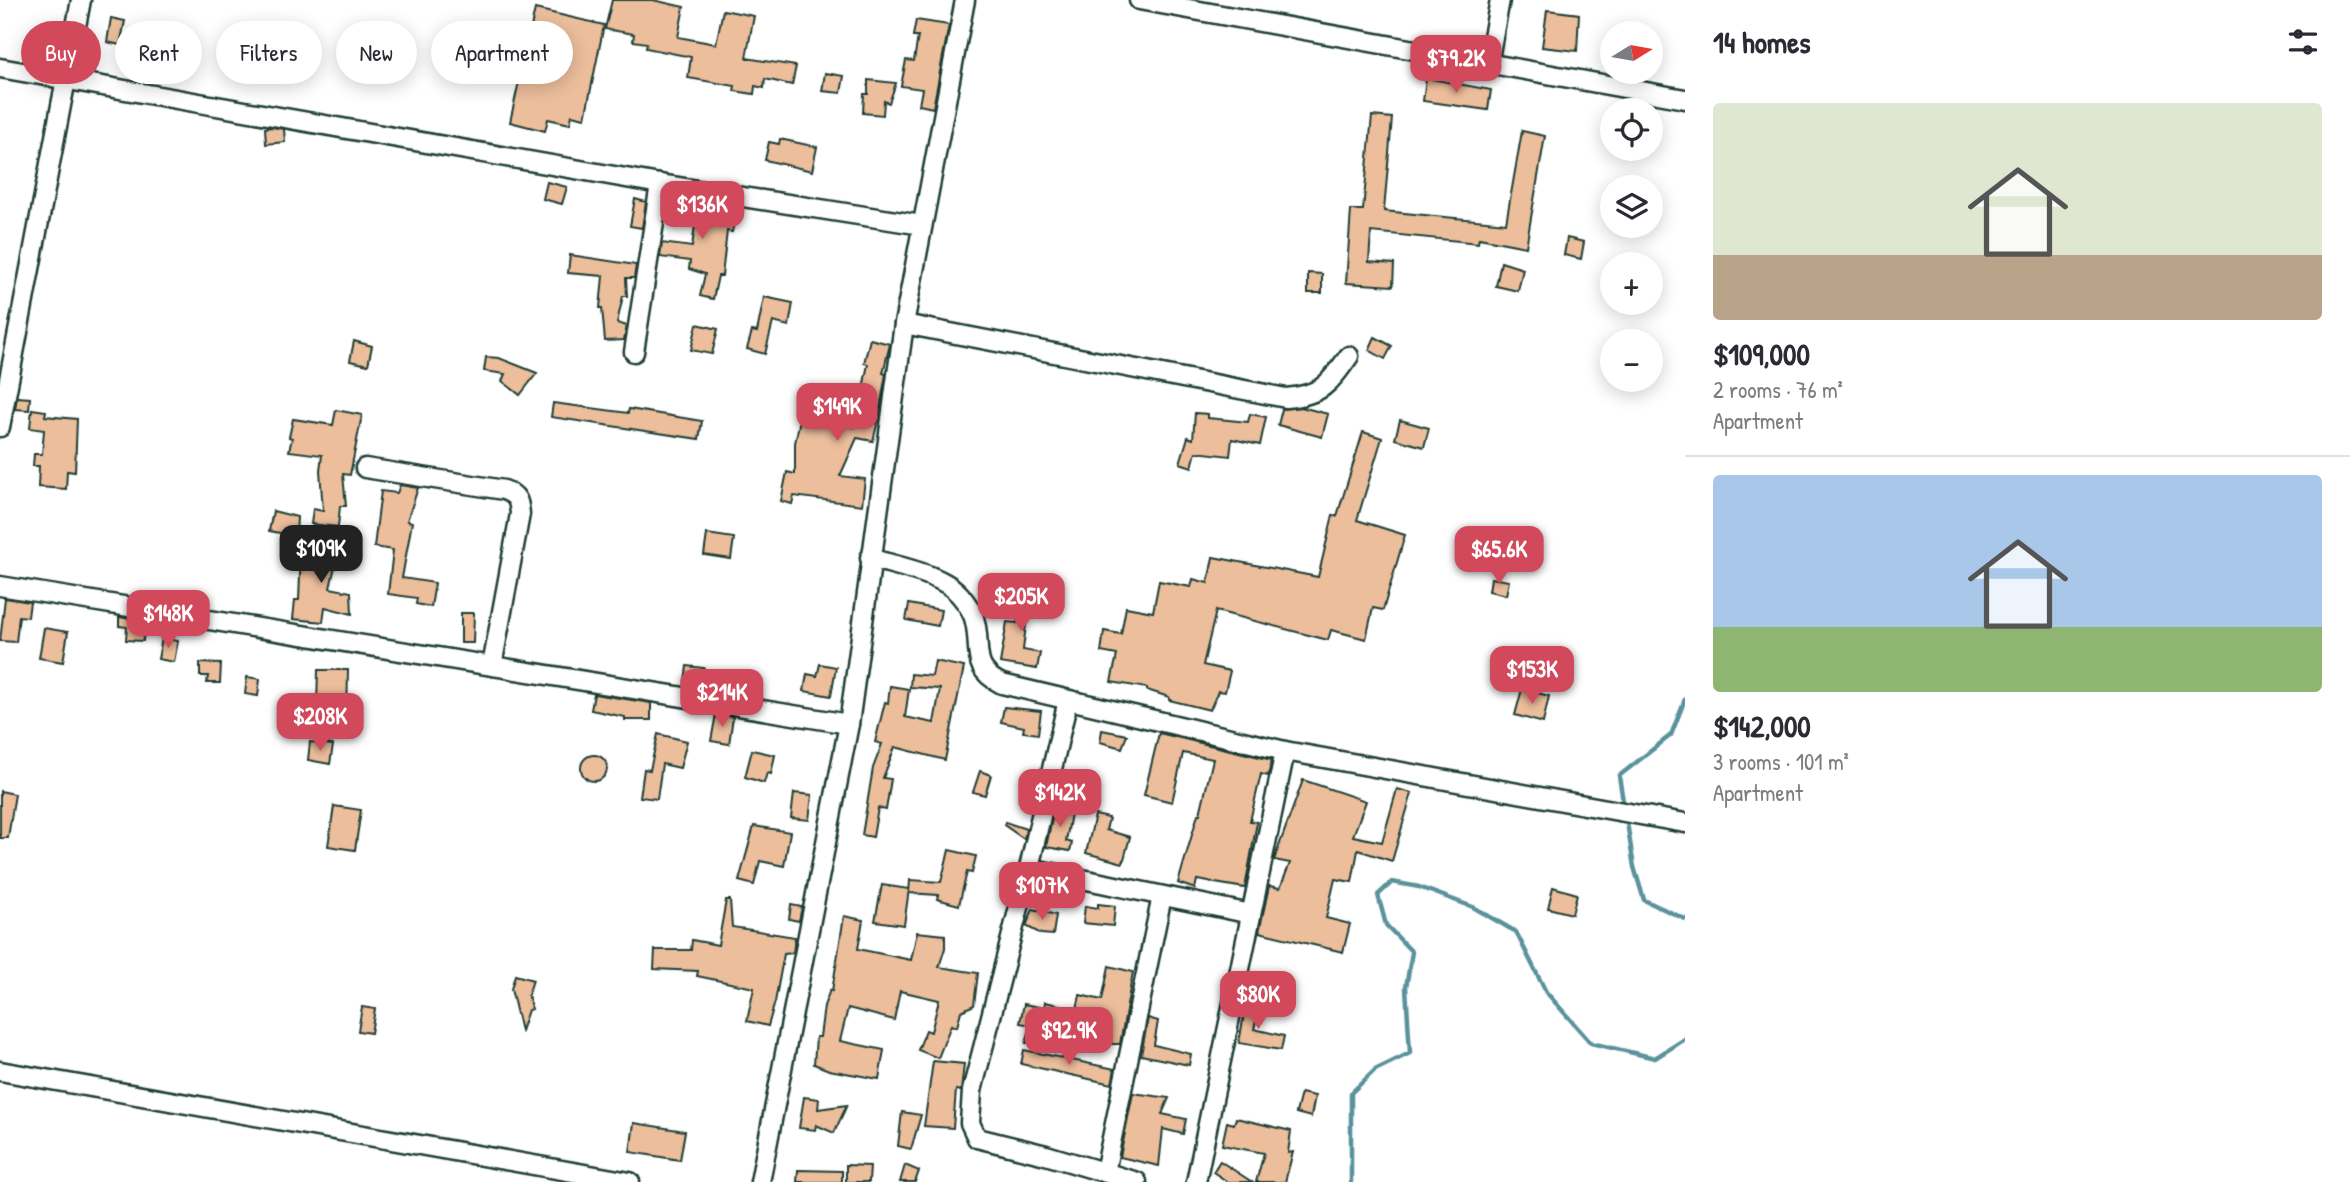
<!DOCTYPE html>
<meta charset="utf-8">
<style>
body{margin:0;font-family:"Patrick Hand",sans-serif;background:#f2f2f3;color:#2b2b33;height:100vh;display:flex;flex-direction:column;font-size:26px;white-space:nowrap}
*{box-sizing:border-box;margin:0}
p{font-size:23px;color:#7c7c81}
.icon{flex:none;width:38px;height:38px;fill:none;stroke:currentColor;stroke-width:2;stroke-linecap:round;stroke-linejoin:round}
.map{position:relative;flex:1;overflow:hidden}
.details{display:flex;flex-direction:column;background:#fff;width:665px}
.details>*{flex:none}
.top-card{position:absolute;left:21px;top:21px;width:665px;height:63px;display:flex;gap:14px}
.needle{width:46px;rotate:79deg}
.buttons{position:absolute;left:1600px;top:21px;display:grid;gap:14px}
.buttons a{display:grid;place-items:center;width:63px;height:63px;border-radius:50%;background:#fff;box-shadow:0 4px 18px #0003;font-size:35px}
.price{position:absolute;translate:-50% -60px;padding:0 16px;border-radius:14px;background:#d1495b;color:#fff;font-size:23px;line-height:46px;filter:drop-shadow(0 2px 4px #0008)}
.price::after{content:'';position:absolute;left:50%;top:42px;width:21px;height:16px;margin-left:-10px;background:inherit;clip-path:polygon(0 0,100% 0,50% 100%)}
.price.selected{background:#222;color:#fff}
ul{padding:0;list-style:none}
li{display:grid;align-content:center;gap:14px;height:371px;padding:0 28px}
li+li{border-top:2px solid #e1e1e2}
li span{display:grid;place-items:center;height:217px;border-radius:7px;color:#555}
li>.icon{margin-inline-start:auto}
span .icon{width:126px;height:126px;fill:#fffc;stroke-width:1}
li b{font-size:30px}
h2{display:flex;justify-content:space-between;align-items:center;height:84px;padding:0 28px;font-size:30px}
.pill{padding:0 24px;border-radius:32px;background:#fff;box-shadow:0 4px 18px #0003;font-size:24px;line-height:63px}
.pill.selected{background:#d1495b;color:#fff}
main{display:flex;flex:1;min-height:0}
.map>svg:first-child{display:block}
.lines{fill:none;stroke-linecap:round;stroke-linejoin:round}
.stream{stroke:#5a929c;stroke-width:4.5}
.building{fill:#ecbe9c;stroke:#1f3d34;stroke-width:2}
.street-casing{stroke:#1f3d34;stroke-width:23}
.street{stroke:#fff;stroke-width:18}
</style>
<main>
<div class="map">
<svg width="1685" height="1182" viewBox="0 0 1685 1182">
<rect width="100%" height="100%" fill="#fff"/>
<filter id="ink" filterUnits="userSpaceOnUse"><feTurbulence type="fractalNoise" baseFrequency=".0143" numOctaves="2"/><feDisplacementMap in="SourceGraphic" scale="14" xChannelSelector="R" yChannelSelector="G"/><feConvolveMatrix kernelMatrix="1 2 1 2 8 2 1 2 1" color-interpolation-filters="sRGB"/></filter>
<g filter="url(#ink)">
<g class="lines">
<g class="stream">
<polyline points="1624,807 1619,776 1671,735 1685,699"/>
<polyline points="1626,816 1634,867 1644,900 1685,919"/>
<polyline points="1351,1182 1351,1093 1375,1070 1410,1053 1406,987 1412,952 1386,925 1378,895 1392,882 1419,887 1473,907 1516,932 1546,992 1591,1043 1655,1058 1685,1039"/>
</g>
</g>
<g class="building">
<polygon points="612,0 653,0 684,7 678,37 716,44 723,10 754,16 746,58 796,66 792,85 765,79 764,88 755,86 754,94 734,91 735,86 688,78 691,57 646,48 647,43 633,41 634,34 605,29"/>
<polygon points="535,9 604,25 585,118 572,115 570,124 548,119 545,131 510,122"/>
<polygon points="1547,10 1579,14 1577,51 1542,47"/>
<polygon points="111,18 125,21 120,45 107,42"/>
<polygon points="916,20 949,25 933,108 919,105 922,89 901,86 906,60 914,61 918,36 913,36"/>
<polygon points="825,73 844,76 841,93 822,91"/>
<polygon points="1426,78 1491,90 1488,110 1423,101"/>
<polygon points="868,80 896,83 889,103 884,101 883,115 863,113 864,94 868,94"/>
<polygon points="1372,116 1392,118 1384,211 1506,223 1522,131 1545,136 1526,247 1479,238 1478,243 1371,232 1369,262 1394,264 1393,286 1346,283 1351,210 1363,210"/>
<polygon points="272,127 284,129 285,142 266,144 265,128"/>
<polygon points="780,139 817,147 812,171 765,160 769,142 779,144"/>
<polygon points="547,182 567,187 562,204 543,199"/>
<polygon points="669,198 718,205 717,210 736,214 732,232 727,231 722,276 718,276 713,299 700,296 705,274 689,269 690,261 660,257 662,243 692,247 696,218 667,214"/>
<polygon points="635,199 646,202 642,228 630,226"/>
<polygon points="1567,238 1584,242 1581,259 1564,255"/>
<polygon points="570,255 636,265 634,278 626,278 627,296 623,296 617,323 627,326 624,340 605,341 602,308 600,308 603,276 568,273"/>
<polygon points="1501,262 1523,269 1518,291 1496,286"/>
<polygon points="1308,273 1322,274 1322,293 1308,293"/>
<polygon points="764,297 793,303 789,326 773,322 765,354 747,349 752,331 757,332"/>
<polygon points="697,324 718,329 712,354 691,350"/>
<polygon points="1375,337 1392,346 1385,359 1369,350"/>
<polygon points="870,339 890,344 883,373 886,374 877,425 873,441 857,438 840,476 865,479 862,505 794,496 792,504 781,501 787,472 795,474 795,443 800,419 855,427 868,364 864,363"/>
<polygon points="354,341 372,346 368,365 350,361"/>
<polygon points="486,357 499,358 537,373 520,395 502,381 505,374 484,371"/>
<polygon points="17,397 30,398 29,410 15,409"/>
<polygon points="553,403 628,413 629,409 702,421 699,439 551,417"/>
<polygon points="1301,407 1328,414 1322,437 1278,425 1282,409"/>
<polygon points="32,409 46,411 45,416 77,419 75,472 67,471 66,489 38,487 39,466 33,466 34,454 42,454 44,430 30,428"/>
<polygon points="336,410 362,415 350,475 343,474 346,506 340,506 338,527 311,524 313,509 323,511 320,470 322,455 289,451 292,438 289,437 293,419 333,425"/>
<polygon points="1195,413 1208,414 1208,418 1248,422 1250,414 1266,417 1260,445 1232,439 1230,456 1196,452 1192,467 1180,463 1188,437 1193,439"/>
<polygon points="1400,420 1429,428 1424,447 1395,439"/>
<polygon points="1363,432 1382,438 1357,520 1405,535 1383,610 1373,608 1366,639 1331,630 1328,640 1216,611 1203,665 1230,671 1225,692 1218,691 1210,710 1169,700 1169,697 1147,690 1147,688 1111,682 1117,655 1101,652 1104,631 1121,634 1126,607 1153,612 1159,581 1191,587 1193,579 1208,583 1213,557 1318,577 1333,515 1337,516"/>
<polygon points="400,485 418,488 407,521 412,522 402,578 435,583 431,607 416,604 417,598 388,594 393,550 374,547 381,491 397,493"/>
<polygon points="273,511 297,517 296,536 269,531"/>
<polygon points="707,534 734,538 731,559 704,555"/>
<polygon points="327,547 349,547 350,561 336,562 330,588 351,592 352,614 325,607 323,622 293,619 295,600 299,600 301,550 326,551"/>
<polygon points="1491,578 1509,581 1506,595 1489,591"/>
<polygon points="1021,588 1040,590 1037,610 1026,625 1023,650 1040,653 1037,669 1000,663 1007,622 1017,623"/>
<polygon points="5,598 30,602 28,617 19,616 16,642 0,641"/>
<polygon points="909,604 941,610 938,626 906,620"/>
<polygon points="461,613 474,613 473,643 461,643"/>
<polygon points="119,617 145,621 143,641 126,640 127,627 119,626"/>
<polygon points="44,628 68,632 63,662 39,658"/>
<polygon points="162,638 178,641 174,662 158,659"/>
<polygon points="935,661 964,667 945,760 895,747 883,778 891,779 886,810 878,808 873,837 862,835 873,768 882,744 875,742 885,702 888,703 890,686 909,689 905,717 934,723 940,689 910,687 911,674 932,676"/>
<polygon points="200,663 221,664 220,683 207,683 208,676 200,676"/>
<polygon points="820,664 836,667 831,696 804,691 807,674 817,676"/>
<polygon points="687,666 704,668 700,682 685,681"/>
<polygon points="318,670 348,670 347,720 330,709 322,742 316,741 317,717 304,714 307,702 317,704"/>
<polygon points="247,677 260,679 258,696 245,694"/>
<polygon points="1522,689 1549,696 1543,723 1515,715"/>
<polygon points="594,694 651,703 651,720 625,720 625,717 591,710"/>
<polygon points="1004,707 1041,711 1038,734 1023,732 1024,727 1001,722"/>
<polygon points="716,714 733,717 729,744 711,741"/>
<polygon points="1102,730 1127,735 1122,748 1100,742"/>
<polygon points="1159,733 1272,760 1268,776 1261,774 1250,821 1257,822 1245,888 1197,880 1195,889 1178,883 1198,814 1200,814 1213,759 1183,753 1172,802 1144,795"/>
<polygon points="658,734 687,741 680,768 662,764 657,799 640,797 644,769 650,770"/>
<polygon points="310,742 333,745 330,764 308,760"/>
<polygon points="752,750 775,755 771,774 767,773 764,783 745,777"/>
<circle cx="594" cy="768" r="13"/>
<polygon points="980,771 991,775 985,795 973,792"/>
<polygon points="1303,780 1366,801 1353,836 1382,842 1397,789 1412,793 1392,861 1358,850 1352,882 1335,879 1326,918 1350,924 1343,952 1259,932 1269,886 1280,888 1290,863 1274,860"/>
<polygon points="0,791 15,794 8,838 0,838"/>
<polygon points="794,793 812,795 809,820 791,818"/>
<polygon points="1055,805 1072,808 1066,841 1072,843 1070,851 1046,847"/>
<polygon points="334,806 361,810 355,850 328,846"/>
<polygon points="1095,815 1109,818 1106,830 1130,837 1123,863 1086,853"/>
<polygon points="1005,822 1026,829 1024,839 1004,825"/>
<polygon points="754,826 790,832 784,866 760,861 754,885 739,881"/>
<polygon points="949,850 976,856 972,873 967,872 959,905 937,899 938,895 909,893 910,880 941,882"/>
<polygon points="882,885 909,889 904,925 875,921"/>
<polygon points="1553,887 1577,894 1572,914 1548,908"/>
<polygon points="726,900 730,900 732,927 795,937 793,953 784,954 775,1002 768,1026 747,1021 754,988 697,976 698,971 654,969 655,950 691,950 692,940 718,945"/>
<polygon points="1098,904 1115,906 1113,926 1083,923 1085,906 1098,908"/>
<polygon points="791,905 802,907 799,921 789,919"/>
<polygon points="1033,909 1056,915 1053,935 1041,934 1026,926"/>
<polygon points="844,916 863,920 858,949 911,960 917,932 945,935 945,948 939,967 978,973 974,1005 961,1011 957,1027 951,1025 938,1058 918,1050 926,1030 931,1032 939,1000 900,991 894,1020 848,1008 840,1041 884,1050 879,1079 829,1070 814,1064 816,1037 820,1037 824,1006 830,990 832,991"/>
<polygon points="1109,966 1133,972 1120,1044 1107,1044 1107,1040 1048,1028 1044,1043 1026,1043 1031,1025 1020,1023 1024,1004 1044,1008 1045,1002 1077,1009 1080,995 1102,1000"/>
<polygon points="515,975 533,980 528,995 532,1009 528,1010 521,1031 511,989"/>
<polygon points="1246,1003 1260,1006 1254,1029 1284,1036 1281,1050 1239,1043"/>
<polygon points="362,1007 375,1009 371,1033 358,1031"/>
<polygon points="1148,1018 1158,1021 1154,1045 1191,1054 1189,1065 1141,1055"/>
<polygon points="1024,1050 1115,1069 1112,1084 1021,1064"/>
<polygon points="933,1061 964,1064 961,1091 956,1090 953,1128 924,1126"/>
<polygon points="1133,1093 1169,1098 1162,1114 1186,1119 1183,1134 1163,1129 1159,1166 1120,1157"/>
<polygon points="1301,1093 1315,1096 1311,1117 1296,1113"/>
<polygon points="804,1097 819,1099 818,1109 847,1105 834,1133 816,1125 815,1130 799,1128"/>
<polygon points="902,1112 921,1115 911,1149 898,1146"/>
<polygon points="1236,1118 1291,1131 1288,1153 1293,1152 1285,1182 1256,1182 1264,1153 1222,1145 1227,1122 1234,1124"/>
<polygon points="634,1123 685,1131 680,1160 630,1152"/>
<polygon points="1220,1161 1252,1182 1228,1182 1213,1172"/>
<polygon points="846,1165 870,1166 869,1182 846,1182"/>
<polygon points="905,1165 919,1171 915,1182 900,1182"/>
<polygon points="798,1170 842,1171 842,1182 797,1182"/>
</g>
<g class="lines">
<defs>
<g id="street">
<polyline points="1139,0 1685,99"/>
<polyline points="1488,63 1500,0"/>
<polyline points="0,68 660,184 922,225"/>
<path d="M904 324 1286 398C1322 395 1329 384 1349 356"/>
<polyline points="634,352 660,184"/>
<polyline points="0,427 81,0"/>
<path d="M365 468 504 490C517 495 519 500 520 514L492 666"/>
<path d="M870 558C895 566 943 574 960 595 965 601 972 611 974 618 983 647 968 668 1002 684L1285 751 1685 823"/>
<polyline points="0,586 849,724"/>
<polyline points="1068,700 1029,868 972,1091 970,1123 977,1138 1046,1155 1137,1182"/>
<polyline points="1029,868 1251,914"/>
<polyline points="0,1071 630,1182"/>
<polyline points="1105,1172 1162,896"/>
<polyline points="760,1182 849,724 904,324 965,0"/>
<polyline points="1196,1182 1285,751"/>
</g>
</defs>
<use href="#street" class="street-casing"/>
<use href="#street" class="street"/>
</g>
</g>
</svg>
<div class="buttons">
<a><svg class="needle" viewBox="-14 -14 28 28"><path d="M0-13l5 13h-10z" fill="#e53935"/><path d="M0 13l5-13h-10z" fill="#7c7c81"/></svg></a>
<a><svg class="icon" aria-label="locate" viewBox="0 0 24 24"><circle cx="12" cy="12" r="6"/><path d="M12 2v4M12 18v4M2 12h4M18 12h4"/></svg></a>
<a><svg class="icon" aria-label="layers" viewBox="0 0 24 24"><path d="M12 4l9 5-9 5-9-5zM3 14l9 5 9-5"/></svg></a>
<a>+</a>
<a>−</a>
</div>
<b class="price" style="left:1456px;top:95px">$79.2K</b>
<b class="price" style="left:702px;top:241px">$136K</b>
<b class="price" style="left:837px;top:443px">$149K</b>
<b class="price selected" style="left:321px;top:585px">$109K</b>
<b class="price" style="left:1499px;top:586px">$65.6K</b>
<b class="price" style="left:1021px;top:633px">$205K</b>
<b class="price" style="left:168px;top:650px">$148K</b>
<b class="price" style="left:1532px;top:706px">$153K</b>
<b class="price" style="left:722px;top:729px">$214K</b>
<b class="price" style="left:320px;top:753px">$208K</b>
<b class="price" style="left:1060px;top:829px">$142K</b>
<b class="price" style="left:1042px;top:922px">$107K</b>
<b class="price" style="left:1258px;top:1031px">$80K</b>
<b class="price" style="left:1069px;top:1067px">$92.9K</b>
<div class="top-card">
<a class="pill selected">Buy</a>
<a class="pill">Rent</a>
<a class="pill">Filters</a>
<a class="pill">New</a>
<a class="pill">Apartment</a>
</div>
</div>
<section class="details">
<h2>14 homes<svg class="icon" aria-label="filters" viewBox="0 0 24 24"><path d="M4 7h16M4 17h16"/><circle cx="9" cy="7" r="2"/><circle cx="15" cy="17" r="2"/></svg></h2>
<ul>
<li><span style="background:linear-gradient(#dfe7d0 70%,#b9a48a 0)"><svg class="icon" aria-label="home" viewBox="0 0 24 24"><path d="M3 11l9-7 9 7M6 9v11h12V9"/></svg></span><div><b>$109,000</b><p>2 rooms · 76 m²</p><p>Apartment</p></div></li>
<li><span style="background:linear-gradient(#a9c7e8 70%,#8fb573 0)"><svg class="icon" aria-label="home" viewBox="0 0 24 24"><path d="M3 11l9-7 9 7M6 9v11h12V9"/></svg></span><div><b>$142,000</b><p>3 rooms · 101 m²</p><p>Apartment</p></div></li>
</ul>
</section>
</main>
